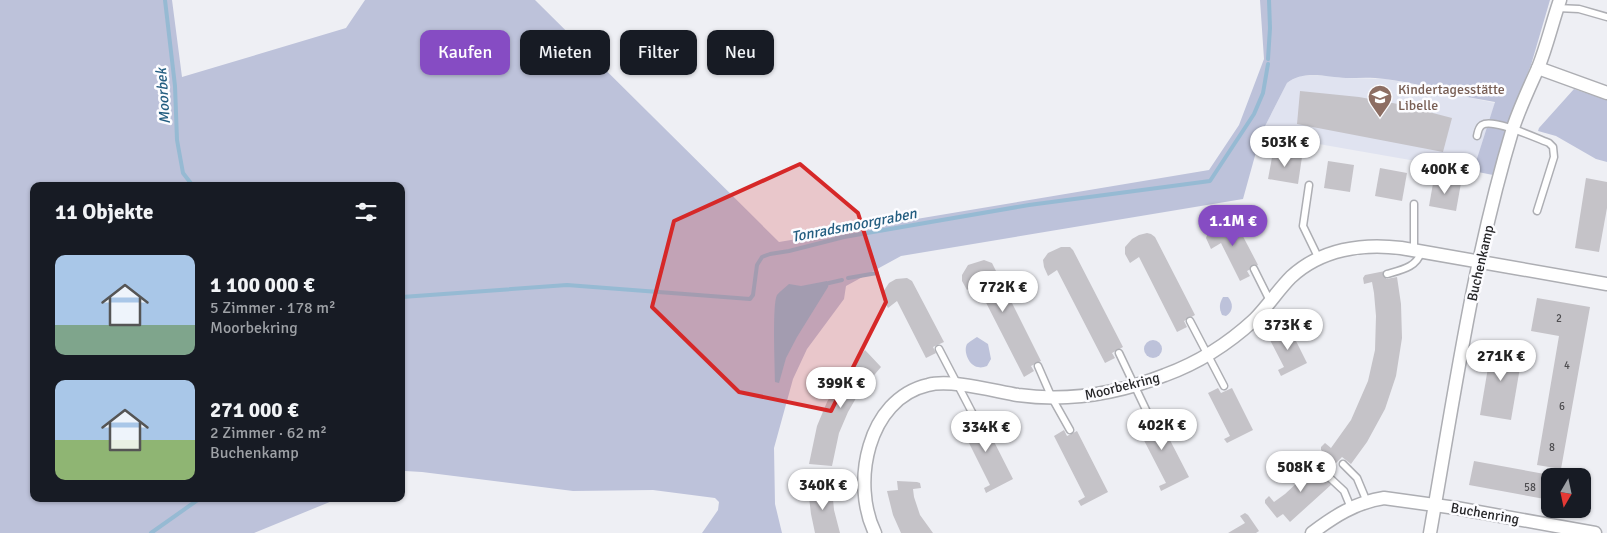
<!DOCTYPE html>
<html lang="de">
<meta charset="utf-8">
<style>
body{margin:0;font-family:Signika,sans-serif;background:#20242c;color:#f1f3f6;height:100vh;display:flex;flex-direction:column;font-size:19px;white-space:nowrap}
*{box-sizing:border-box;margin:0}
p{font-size:16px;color:#9ea1a6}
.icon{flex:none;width:28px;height:28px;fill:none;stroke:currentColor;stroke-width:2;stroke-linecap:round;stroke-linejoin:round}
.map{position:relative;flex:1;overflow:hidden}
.details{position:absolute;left:30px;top:182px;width:375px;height:320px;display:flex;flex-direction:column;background:#171b24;border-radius:10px;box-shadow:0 1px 4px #0004}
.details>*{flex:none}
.top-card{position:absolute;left:420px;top:30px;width:475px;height:45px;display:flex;gap:10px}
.needle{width:32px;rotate:189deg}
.controls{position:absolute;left:1541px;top:468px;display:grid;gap:10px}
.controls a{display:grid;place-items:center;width:50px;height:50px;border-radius:10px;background:#171b24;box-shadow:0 1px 4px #0004;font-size:25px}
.price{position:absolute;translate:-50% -42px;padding:0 11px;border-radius:18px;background:#fff;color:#222;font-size:16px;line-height:32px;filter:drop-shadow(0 1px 2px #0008)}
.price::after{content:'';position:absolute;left:50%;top:30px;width:15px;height:11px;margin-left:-8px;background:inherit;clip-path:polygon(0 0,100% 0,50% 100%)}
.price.active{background:#864cc3;color:#fff}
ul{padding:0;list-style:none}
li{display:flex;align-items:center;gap:15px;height:125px;padding:0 25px}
li span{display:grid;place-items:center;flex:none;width:140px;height:100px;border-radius:10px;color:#555}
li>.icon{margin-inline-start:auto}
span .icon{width:60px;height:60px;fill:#fffc;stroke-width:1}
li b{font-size:21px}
h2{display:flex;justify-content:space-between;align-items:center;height:60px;padding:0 25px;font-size:21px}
.tag{padding:0 18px;border-radius:10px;background:#171b24;box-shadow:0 1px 4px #0004;font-size:18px;line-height:45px}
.tag.active{background:#864cc3;color:#fff}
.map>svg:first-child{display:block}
.built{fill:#e0e3f0}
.green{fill:#bdc2da}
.water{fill:#96bad3}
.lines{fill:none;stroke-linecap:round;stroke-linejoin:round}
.stream{stroke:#96bad3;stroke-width:4}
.building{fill:#c5c3c8}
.service-casing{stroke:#adaeb3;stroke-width:9}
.minor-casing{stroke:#adaeb3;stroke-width:15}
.service{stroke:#fff;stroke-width:6}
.minor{stroke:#fff;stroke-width:12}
.marked{fill:#d62828;fill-opacity:0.2;stroke:#d62828;stroke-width:4;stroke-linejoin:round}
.labels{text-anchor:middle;stroke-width:5;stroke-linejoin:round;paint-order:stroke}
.number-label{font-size:11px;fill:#4e4d50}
.education-label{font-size:14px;fill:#785e54;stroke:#fcfcff;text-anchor:start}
.street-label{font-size:14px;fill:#262628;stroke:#fcfcff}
.water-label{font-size:15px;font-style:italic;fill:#235d80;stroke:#fcfcff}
</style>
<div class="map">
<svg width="1607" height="533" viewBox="0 0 1607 533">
<rect width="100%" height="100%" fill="#eeeff4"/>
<polygon class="built" points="1301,76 1333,76 1345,78 1386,79 1456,92 1467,97 1495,103 1473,171 1261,134 1287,83 1291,80"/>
<g class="green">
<path d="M0 0H172L182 77 346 28 365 0H535L779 242 1209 170 1239 125 1264 59 1260 0H1550L1531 65 1509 119 1493 175 1473 171 1495 102 1467 97 1456 92C1433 88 1409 82 1385 79 1372 77 1359 78 1346 78 1328 77 1302 70 1287 83L1261 134 1243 199 901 256 846 286 844 299 807 349 793 379 774 448 775 504 782 533H702L718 510 719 502 715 498 653 490 573 491 422 472 405 471 401 472V186H34V499H337L254 533H0Z"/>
<polygon points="1574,89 1607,100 1607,162 1596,159 1556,136 1538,131 1539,128"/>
<path d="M1223 297H1228C1233 303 1234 311 1226 316L1222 315C1219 308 1219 304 1223 297Z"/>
<path d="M977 337 988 344 991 359 987 366C984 367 981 368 978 367 969 366 963 351 967 344 970 341 974 339 977 337Z"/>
<circle cx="1153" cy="349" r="9"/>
</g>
<path class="water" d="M827 281 829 283 828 287 797 337 786 358 779 383 775 382C775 367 772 304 777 295 780 291 785 288 789 284L801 286Z"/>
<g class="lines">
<g class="stream">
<polyline points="165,0 175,86 177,140 183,173 193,186"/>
<polyline points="1268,59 1270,28 1269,0"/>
<polyline points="848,278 877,273"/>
<polyline points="829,283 842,280"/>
<polyline points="402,297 567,285 750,299 753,295 757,265 762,257 770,254 789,251 844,237 1029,205 1210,181 1254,114 1263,93 1268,64"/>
<polyline points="151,533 199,499"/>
</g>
</g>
<g class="building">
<polygon points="1300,91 1359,97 1398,104 1452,118 1443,152 1297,124"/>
<polygon points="1273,152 1302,157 1298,184 1268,179"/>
<polygon points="1328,161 1354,165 1350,192 1324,188"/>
<polygon points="1380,168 1407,173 1402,201 1375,196"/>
<polygon points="1434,178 1461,183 1456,211 1429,206"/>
<polygon points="1586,178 1607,182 1607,208 1599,252 1575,248"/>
<polygon points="1230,220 1236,223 1258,265 1247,271 1250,276 1240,281 1221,243 1211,249 1206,238 1209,230 1215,224 1220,221"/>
<polygon points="1147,233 1151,234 1155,237 1195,315 1184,321 1187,327 1177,332 1139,257 1130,263 1125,254 1125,247 1132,239 1139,235"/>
<polygon points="1061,247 1070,247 1073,250 1123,347 1112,353 1115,358 1105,363 1057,270 1048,276 1044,267 1043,260 1048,253"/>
<polygon points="984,260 992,263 1041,361 1031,366 1034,371 1024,377 976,283 967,290 962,281 962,275 968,265"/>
<polygon points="1385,271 1386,279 1397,277 1401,304 1402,338 1396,376 1385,409 1367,442 1351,464 1342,457 1336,463 1321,450 1321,447 1325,443 1331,448 1351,420 1368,381 1375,350 1376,316 1374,293 1372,282 1364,284 1363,278 1365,275"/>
<polygon points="907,278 912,281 944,342 933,347 936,353 926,358 897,301 888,308 883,299 883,292 889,283 896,279"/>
<polygon points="1537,298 1590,307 1561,469 1537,465 1559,336 1531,331"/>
<polygon points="1291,326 1295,334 1293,335 1307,363 1281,376 1278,370 1284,367 1269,338"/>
<polygon points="1492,344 1523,350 1511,420 1480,415"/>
<polygon points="865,350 881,367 859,393 848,412 839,433 832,466 809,464 817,426 827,402 840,380"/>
<polygon points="1218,388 1221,393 1232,388 1253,430 1227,443 1224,439 1230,436 1208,393"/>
<polygon points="1145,415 1148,420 1157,415 1189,477 1161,491 1159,486 1166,483 1134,421"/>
<polygon points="969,418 972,423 982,418 1013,479 986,493 984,488 990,485 959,423"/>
<polygon points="1064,430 1067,436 1077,431 1108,492 1081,506 1078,501 1085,497 1054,436"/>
<polygon points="1314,457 1330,470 1324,476 1332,484 1290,522 1283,514 1277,518 1265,503 1265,500 1269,496 1274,502 1285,494 1314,467 1308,461"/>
<polygon points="1474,461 1550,475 1550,500 1469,485"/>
<polygon points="897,481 917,482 920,483 921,488 913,489 914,497 920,515 933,533 901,533 893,515 887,491 898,490"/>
<polygon points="832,488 834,510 840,533 815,533 811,514 808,489"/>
<polygon points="1245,513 1248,515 1259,531 1256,533 1228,533 1245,523 1240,516"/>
</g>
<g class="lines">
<defs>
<g id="service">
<polyline points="1557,8 1579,9 1607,17"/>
<path d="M1477 136C1478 132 1478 128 1482 125 1493 118 1536 138 1549 143L1553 147 1554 157 1537 211"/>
<polyline points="1309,185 1303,226 1319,259"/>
<polyline points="1414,250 1414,204"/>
<polyline points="1254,269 1270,301"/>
<path d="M1387 274C1401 270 1418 267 1421 251"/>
<polyline points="1190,321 1224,386"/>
<polyline points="939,349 975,418"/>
<polyline points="1119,353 1148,414"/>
<polyline points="1038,366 1052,398 1070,430"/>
<polyline points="1343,464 1357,478 1367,502"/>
<polyline points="1330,478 1344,491 1351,508"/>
</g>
<g id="minor">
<polyline points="1538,68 1607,93"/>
<path d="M875 533C851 484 867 399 928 385 951 379 994 391 1018 395 1069 402 1117 394 1165 375 1198 363 1229 343 1254 320 1268 306 1278 290 1291 277 1321 249 1363 243 1401 248L1607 284"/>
<path d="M1312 533C1333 517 1356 502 1384 498L1456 508 1595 533"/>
<path d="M1430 533C1454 397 1473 260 1513 128 1520 107 1529 88 1538 68 1547 46 1552 23 1560 0"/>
</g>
</defs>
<use href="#service" class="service-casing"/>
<use href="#minor" class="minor-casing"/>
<use href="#service" class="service"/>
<use href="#minor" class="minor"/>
</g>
<path class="marked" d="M800 164 858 213 886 302 831 411 739 392 652 307 674 221Z"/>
<defs>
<symbol id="school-pin" viewBox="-11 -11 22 30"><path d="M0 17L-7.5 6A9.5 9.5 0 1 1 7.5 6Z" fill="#8d6e63" stroke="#fcfcff"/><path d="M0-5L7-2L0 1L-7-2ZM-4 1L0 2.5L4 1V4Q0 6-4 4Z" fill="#fff"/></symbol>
</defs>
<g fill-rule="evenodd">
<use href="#school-pin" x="1366" y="83" width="28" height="38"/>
</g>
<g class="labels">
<g class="number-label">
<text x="1559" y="322">2</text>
<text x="1567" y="369">4</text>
<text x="1562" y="410">6</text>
<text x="1552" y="451">8</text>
<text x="1530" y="491">58</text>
</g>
<g class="education-label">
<text x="1398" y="94">Kindertagesstätte<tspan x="1398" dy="16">Libelle</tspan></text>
</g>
<g class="street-label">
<text transform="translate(1480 263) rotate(-77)" y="5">Buchenkamp</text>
<text transform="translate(1122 386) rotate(-14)" y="5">Moorbekring</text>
<text transform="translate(1485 513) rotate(10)" y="5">Buchenring</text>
</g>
<g class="water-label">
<text transform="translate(163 96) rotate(-94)" y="5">Moorbek</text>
<text transform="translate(854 225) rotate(-11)" y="5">Tonradsmoorgraben</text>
</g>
</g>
</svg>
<div class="controls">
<a><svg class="needle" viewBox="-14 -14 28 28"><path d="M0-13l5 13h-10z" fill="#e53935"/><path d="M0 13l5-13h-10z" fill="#9ea1a6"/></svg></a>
</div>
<b class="price" style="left:1285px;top:168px">503K €</b>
<b class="price" style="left:1445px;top:195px">400K €</b>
<b class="price active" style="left:1233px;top:247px">1.1M €</b>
<b class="price" style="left:1003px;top:313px">772K €</b>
<b class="price" style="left:1288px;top:351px">373K €</b>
<b class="price" style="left:1501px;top:382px">271K €</b>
<b class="price" style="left:841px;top:409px">399K €</b>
<b class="price" style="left:1162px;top:451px">402K €</b>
<b class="price" style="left:986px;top:453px">334K €</b>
<b class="price" style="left:1301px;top:493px">508K €</b>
<b class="price" style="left:823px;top:511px">340K €</b>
<div class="top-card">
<a class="tag active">Kaufen</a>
<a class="tag">Mieten</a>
<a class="tag">Filter</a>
<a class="tag">Neu</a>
</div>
<section class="details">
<h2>11 Objekte<svg class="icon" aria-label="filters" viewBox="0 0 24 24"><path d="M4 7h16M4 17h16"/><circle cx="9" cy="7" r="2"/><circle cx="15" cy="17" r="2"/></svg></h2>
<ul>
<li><span style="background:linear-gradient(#a9c7e8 70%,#7fa58c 0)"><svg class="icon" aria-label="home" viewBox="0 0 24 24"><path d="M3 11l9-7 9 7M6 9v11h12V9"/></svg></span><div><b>1 100 000 €</b><p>5 Zimmer · 178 m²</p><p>Moorbekring</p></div></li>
<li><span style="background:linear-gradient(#a9c7e8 60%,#8fb573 0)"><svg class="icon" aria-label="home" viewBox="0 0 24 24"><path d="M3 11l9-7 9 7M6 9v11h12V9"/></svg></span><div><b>271 000 €</b><p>2 Zimmer · 62 m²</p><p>Buchenkamp</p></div></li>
</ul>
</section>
</div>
